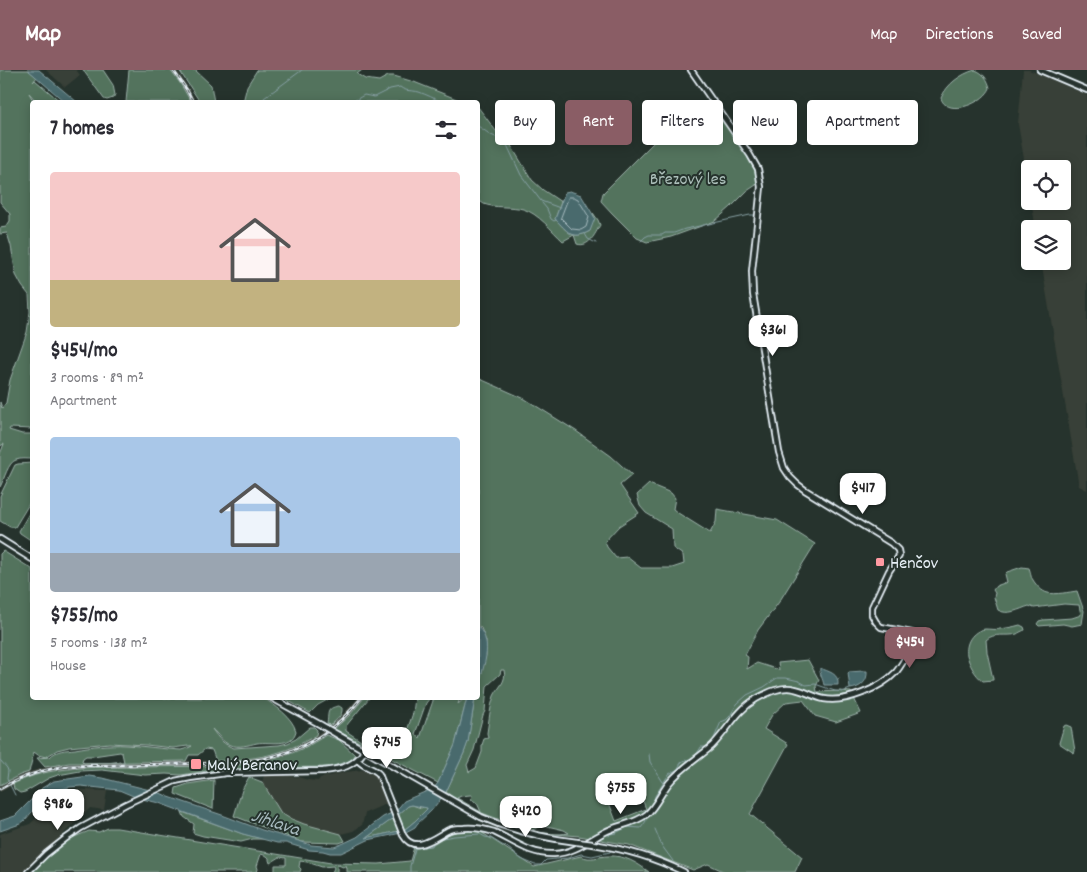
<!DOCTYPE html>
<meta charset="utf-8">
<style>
body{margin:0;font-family:Dekko,sans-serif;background:#f2f2f3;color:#2b2b33;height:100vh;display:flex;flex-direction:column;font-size:19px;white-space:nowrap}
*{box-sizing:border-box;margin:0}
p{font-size:16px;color:#7c7c81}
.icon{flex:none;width:28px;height:28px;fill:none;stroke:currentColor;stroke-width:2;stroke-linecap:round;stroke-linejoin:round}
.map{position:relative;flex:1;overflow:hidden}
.side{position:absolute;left:30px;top:30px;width:450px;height:600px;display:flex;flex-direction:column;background:#fff;border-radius:5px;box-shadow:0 2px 12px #0003}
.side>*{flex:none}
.guide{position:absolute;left:495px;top:30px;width:475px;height:45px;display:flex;gap:10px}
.buttons{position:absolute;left:1021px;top:90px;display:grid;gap:10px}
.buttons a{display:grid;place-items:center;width:50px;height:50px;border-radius:5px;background:#fff;box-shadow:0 2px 12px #0003;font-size:25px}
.price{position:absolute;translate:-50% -42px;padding:0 11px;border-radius:10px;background:#fff;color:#222;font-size:16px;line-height:32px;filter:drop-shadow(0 1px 2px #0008)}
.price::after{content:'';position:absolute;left:50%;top:30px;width:15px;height:11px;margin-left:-8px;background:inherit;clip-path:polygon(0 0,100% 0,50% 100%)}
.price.active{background:#8a5d65;color:#fff}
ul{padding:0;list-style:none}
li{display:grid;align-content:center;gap:10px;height:265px;padding:0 20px}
li span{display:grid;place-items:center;height:155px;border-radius:5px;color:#555}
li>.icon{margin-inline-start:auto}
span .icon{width:90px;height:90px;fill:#fffc;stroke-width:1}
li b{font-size:21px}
h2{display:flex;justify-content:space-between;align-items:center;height:60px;padding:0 20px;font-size:21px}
.pill{padding:0 18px;border-radius:5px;background:#fff;box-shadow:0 2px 12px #0003;font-size:18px;line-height:45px}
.pill.active{background:#8a5d65;color:#fff}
header{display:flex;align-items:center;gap:30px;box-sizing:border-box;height:70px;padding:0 25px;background:#8a5d65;color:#fff}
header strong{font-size:24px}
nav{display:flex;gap:28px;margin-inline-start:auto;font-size:18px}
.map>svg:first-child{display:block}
.built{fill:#394037}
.green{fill:#52735d;stroke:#9db2aa;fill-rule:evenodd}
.water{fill:#486b6d;stroke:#88a1a5;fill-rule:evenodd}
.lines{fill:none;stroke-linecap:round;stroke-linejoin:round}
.shore{stroke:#a8bbc0;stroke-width:1}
.stream{stroke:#88a1a5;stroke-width:1}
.secondary-casing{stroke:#e8f1f8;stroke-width:8}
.secondary{stroke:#26332d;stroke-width:4.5}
.rail-casing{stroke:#e8f1f8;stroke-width:3}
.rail{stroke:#26332d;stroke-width:1;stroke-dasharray:4;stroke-linecap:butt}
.secondary-bridge-casing{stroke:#e8f1f8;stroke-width:8;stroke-linecap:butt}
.secondary-bridge{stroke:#26332d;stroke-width:4.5}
.poi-dot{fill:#ff9aa2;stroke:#26332d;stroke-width:2}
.labels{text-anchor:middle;stroke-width:4;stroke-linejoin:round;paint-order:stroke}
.park-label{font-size:18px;fill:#acbfba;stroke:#26332d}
.poi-label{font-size:18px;fill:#e8f1f8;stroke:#26332d;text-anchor:start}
.water-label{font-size:19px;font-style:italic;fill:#a8bbc0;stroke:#26332d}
</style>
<header>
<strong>Map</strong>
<nav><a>Map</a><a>Directions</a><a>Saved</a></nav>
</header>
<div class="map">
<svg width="1087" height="802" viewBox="0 0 1087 802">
<rect width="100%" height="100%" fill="#26332d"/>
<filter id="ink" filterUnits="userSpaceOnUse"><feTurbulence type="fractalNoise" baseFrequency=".02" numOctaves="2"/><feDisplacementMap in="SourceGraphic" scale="10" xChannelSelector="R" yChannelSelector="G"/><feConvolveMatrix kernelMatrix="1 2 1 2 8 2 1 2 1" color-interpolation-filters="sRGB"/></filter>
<g filter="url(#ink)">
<g class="built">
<polygon points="46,0 76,0 80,5 65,17"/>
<polygon points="170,0 177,0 189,19 196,32 191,32 180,13"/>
<polygon points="1023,0 1029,0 1087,25 1087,420 1079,416 1041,191 1062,191 1062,159 1036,159 1031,131 1062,131 1062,99 1030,99 1030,124 1018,54"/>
<polygon points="358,628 364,628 350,645 334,659 307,677 276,689 255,693 229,696 69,699 51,701 31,707 22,710 0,722 0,716 20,705 39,699 58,695 83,693 228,690 254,688 275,684 304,672 323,660 336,651"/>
<polygon points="362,700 376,704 388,733 365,743 362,755 353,761 341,764 304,754 289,748 281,743 262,712 264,706 280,705 298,707 308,710 318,711 320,708 346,702"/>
<polygon points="66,719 107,721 104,740 90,738 24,802 0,802 0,764 30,754 44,741 45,736 48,733"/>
</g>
<g class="green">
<path d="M0 0H28L37 7 33 12 35 10 61 32H37L29 23 34 32H32V359L10 358 9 360 22 364H32V389C27 389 21 388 16 390 8 392 4 410 0 417V384L4 374 0 376V332L2 338 6 333 10 310 27 262 30 242 29 225 22 216 16 205 11 176 7 163 0 164V158L6 157 10 151V144L0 132Z"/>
<polygon points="83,0 103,0 113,15 115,25 113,28 107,30 104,29"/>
<polygon points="129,0 170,0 180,13 191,32 126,32"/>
<polygon points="179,0 195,0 211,15 214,32 200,32"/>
<polygon points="257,0 362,0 357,4 365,9 379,11 388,6 394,6 414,12 464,32 243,32 247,16"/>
<path d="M975 0C984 3 988 10 990 18 985 31 958 43 946 35 943 33 942 31 941 28 947 14 961 4 975 0Z"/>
<path d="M478 37 496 61 510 74 532 110 543 120 561 132 555 149C567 161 572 171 590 161L594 145 593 143 598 150 600 155C595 164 589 178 577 174L574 165 563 171C552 161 538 143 523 139 512 136 493 138 484 134 482 133 480 131 478 130Z"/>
<polygon points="721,46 756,98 758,109 756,115 747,121 731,137 715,151 671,167 647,172 637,168 612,143 601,131 603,123 661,65 684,58 713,47"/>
<path d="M478 308 525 329 576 361 611 386 632 405 620 415 639 443 619 456 605 471 607 477 616 488 627 487 641 498H672L684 494 683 485 673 478 672 459 646 443 640 436 637 425 649 414 671 423 675 428 673 439 678 443 710 463 716 452 717 439 777 450 815 474 779 532 758 560 745 585 748 587 747 599 757 593 779 600 778 593 808 590 819 610 816 616 817 622 840 621 851 622 861 643 836 652 815 646 803 630 786 632 772 645 764 659 788 674 750 744 802 787 795 802H725L708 794 693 800 629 775 579 766 533 762 466 737 446 722 464 683 468 671 475 628H478V618L486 585V571L481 558 478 556ZM501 600H504C507 612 498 617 494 626 490 637 489 651 487 663L488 668 484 669 482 675V682L476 698 469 702 467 695 474 680 483 645 485 641 487 616 500 604ZM636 713 646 739 616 751 606 725ZM470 725H472L471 729 477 733 481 742 457 728 461 726ZM543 755 564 760 569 763C558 765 543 764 532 760Z"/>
<polygon points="32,393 32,429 15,457 10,457 0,451 0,426 15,395 18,394"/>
<polygon points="32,438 32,471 20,463 19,461"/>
<path d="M3 481 32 499V628H263C275 635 292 647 296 661 292 678 270 671 257 673 248 675 239 678 230 675 222 672 218 664 212 659 218 668 224 675 234 678L279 675 288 673 296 669 310 657H314L317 660 316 665C285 685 252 690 216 691L212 680 205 679 198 685H189L186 691 83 693H69L45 697 37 688 50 687C56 680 66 680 75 679 92 676 109 674 126 675 144 676 162 679 181 680L188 678 192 676H188L173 678 146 675 109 673 69 677 57 680 46 687 38 685 34 682 29 702 20 705 0 715V484ZM120 682 122 683 124 692H121L120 691C110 694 95 692 84 693L82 691 83 688 86 686H93Z"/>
<path d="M1022 497 1029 498C1031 502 1030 507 1033 510 1036 515 1042 522 1048 523 1055 525 1070 522 1077 521L1084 541 1082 554 1072 556 1063 554 1039 556 1037 554 1039 551 1043 550 1072 548 1081 545 1079 535 1064 534 1034 538 1029 536C1019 539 1008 546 998 540L994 527 995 523 993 520 996 516 1007 512 1005 504 1007 502Z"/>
<path d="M1020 555 1024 557 1025 560C1024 560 1018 563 1017 564 1007 567 994 562 986 570L987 582 993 609V610L983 611C975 605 969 594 967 585 965 573 972 561 985 559 990 559 995 560 1000 559 1007 558 1013 557 1020 555Z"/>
<polygon points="288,628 331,628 318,635 310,643 287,630"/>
<polygon points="364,628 369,628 346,656 346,661 361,671 390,685 403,673 413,643 415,628 430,628 426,633 415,664 420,668 434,628 460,628 458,634 465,628 467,628 455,675 438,713 334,659 350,645"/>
<path d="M339 636 342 638C343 646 336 650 331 655L327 654C329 644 325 638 339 636Z"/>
<polygon points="1066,655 1071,657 1075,681 1074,683 1059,673 1064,656"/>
<path d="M326 665 339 670 355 685 352 690 330 697 245 698 213 700 181 705 166 704 145 705 102 700 80 701 58 705 49 708 25 722 20 723 14 719 13 714C50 695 92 698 133 697 165 697 197 696 229 696 266 693 295 686 326 665Z"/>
<polygon points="249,707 262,712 281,743 289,748 304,754 341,764 345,771 339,773 302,772 234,746 242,720"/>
<polygon points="214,710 213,739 175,724 176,718 188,714"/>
<polygon points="412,735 421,738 424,737 427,738 427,739 415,751 404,760 366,768 398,745 408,736"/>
<polygon points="182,742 243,764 265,769 253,769 241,772 203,766 193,763 194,754 184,747"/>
<path d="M108 758H117L331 793 379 794 410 791 414 777 430 776 447 765 458 761 469 760 481 762 534 797 581 786C591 791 598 786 608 786 625 785 637 793 649 802H347V798L346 795 343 797 338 795 337 798V802H332L334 798 333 796 322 797 307 792 300 791 299 797 301 799 300 802H273L275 801V795H286V788L280 787 270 793 269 790V788L267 786 261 784 257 796 258 799 257 802H32L59 777 72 768 89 761 99 762Z"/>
</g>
<g class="water">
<polygon points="28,0 39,0 77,32 65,32"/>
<path d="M570 121 581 125 595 148 590 161C571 171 568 161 555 149L565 122Z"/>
<path d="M478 557C495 574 482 599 478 618Z"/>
<path d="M820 598C829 602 839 603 838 615H824C823 609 819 603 820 598Z"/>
<path d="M863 601H867C868 612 860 618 850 619L848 603 849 602Z"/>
<path d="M467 628H475L468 672 464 683 446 722 431 741 417 754 415 757 406 762 368 770 341 783H330L323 781 309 780 286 773H277L243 764 159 733 138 728 119 720 81 716 69 717 54 721 46 725 41 729 37 736 25 750 20 754 0 761V751L15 746 35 726 42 718 54 711 89 706 102 708 158 722 169 727 222 745 262 760 302 772 311 775 334 777 342 774 357 767 383 747 396 741 404 731 434 718 438 713 455 675ZM412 735 427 738V739L415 751 404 760 366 768 398 745 408 736Z"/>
</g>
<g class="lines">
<polygon class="shore" points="569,127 574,127 578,129 589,147 586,157 581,160 572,159 561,148"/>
<g class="stream">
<polyline points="261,32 264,28 302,0"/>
<path d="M352 32 364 25 374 27 390 19 400 17C406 22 412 20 419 22 427 25 434 28 441 32"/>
<polyline points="478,56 491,65 500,69 507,75 521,105 541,131 560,138"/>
<polyline points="542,133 547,139 551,149 554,151 556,150"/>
<polyline points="585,164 588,169 596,173"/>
<polyline points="641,171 645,167 649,165 662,165 665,163 674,163 685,159 695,157 750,145 760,145"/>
<polyline points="838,609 840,608"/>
<polyline points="712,673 721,652 726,650 730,646 737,634 747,625 764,617 777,608 786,608 799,611 806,615 815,614 835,621 842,622 850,619"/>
<polyline points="649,684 650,692 663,712"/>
<polyline points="0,690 7,698 8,701 7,709 15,725"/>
<path d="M646 742 654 732 655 726 669 704 678 699C682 688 684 692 692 688 696 685 699 681 701 677H706L709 675"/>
<polyline points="655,759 662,776 673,791"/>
<polyline points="609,766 610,764 616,763 627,757 641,758 646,751 645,748"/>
<polyline points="437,769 454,766 480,764 485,767 491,768 502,775 507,777 521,789 535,795 541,795 546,790 568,788 581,784 592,786 610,782 611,780"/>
<polyline points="413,778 432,776 434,771"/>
<polyline points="410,802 410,796 415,779"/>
</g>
<defs>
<g id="secondary">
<polyline points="1040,0 1087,20"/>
<polyline points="0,469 32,489"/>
<polyline points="272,628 321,655"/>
<path d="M338 665 481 747C513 761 542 768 577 772"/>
<path d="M358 690C364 698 373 697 379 704L403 765C415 786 436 766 449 760 454 758 459 758 464 758 474 757 484 759 494 762 514 771 530 785 554 784 574 783 588 771 605 762 618 755 635 754 647 744 656 736 661 723 669 713 681 698 697 689 712 676 727 661 737 640 756 629 767 623 782 615 795 619 805 621 814 627 824 629 846 633 881 618 896 602 905 591 910 578 917 566L912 563 881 557 876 552 872 545V537L889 501 899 486 898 480 891 473 805 420 797 414 790 407 784 398 779 382 753 224 752 201 761 117 758 99 750 85 691 0"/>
<path d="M593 774C625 779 655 788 684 802"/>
<path d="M28 802 46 784 65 769 81 758 126 734 175 711 190 708 226 703 323 701C341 699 354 697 365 680"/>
</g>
</defs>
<use href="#secondary" class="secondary-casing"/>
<use href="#secondary" class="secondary"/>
<defs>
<g id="rail">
<polyline points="173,0 187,20 193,32"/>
<path d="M0 719C22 706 44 699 69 696L229 693C283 690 327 672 361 628"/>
</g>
</defs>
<use href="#rail" class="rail-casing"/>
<use href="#rail" class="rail"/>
<defs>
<g id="secondary-bridge">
<polyline points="321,655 338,665"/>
<polyline points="577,772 593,774"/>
</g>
</defs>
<use href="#secondary-bridge" class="secondary-bridge-casing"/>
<use href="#secondary-bridge" class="secondary-bridge"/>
</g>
</g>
<g class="poi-dot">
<rect x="875" y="487" width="10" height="10" rx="2.5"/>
<rect x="190" y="688" width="12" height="12" rx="2.5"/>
</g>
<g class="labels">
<g class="park-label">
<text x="688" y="114">Březový les</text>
</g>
<g class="poi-label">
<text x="890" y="498">Henčov</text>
<text x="207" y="700">Malý Beranov</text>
</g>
<g class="water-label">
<text transform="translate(276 751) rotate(18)" y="7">Jihlava</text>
</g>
</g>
</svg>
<div class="buttons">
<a><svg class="icon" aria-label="locate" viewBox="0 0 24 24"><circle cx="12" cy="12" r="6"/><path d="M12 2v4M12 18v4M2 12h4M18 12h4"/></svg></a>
<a><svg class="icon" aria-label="layers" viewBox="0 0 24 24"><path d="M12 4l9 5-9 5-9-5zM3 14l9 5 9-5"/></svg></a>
</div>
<b class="price" style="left:773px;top:287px">$361</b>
<b class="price" style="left:863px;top:445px">$417</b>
<b class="price active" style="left:910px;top:599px">$454</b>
<b class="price" style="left:387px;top:699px">$745</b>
<b class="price" style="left:621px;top:745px">$755</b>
<b class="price" style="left:58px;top:761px">$986</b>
<b class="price" style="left:526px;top:768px">$420</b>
<div class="guide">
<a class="pill">Buy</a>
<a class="pill active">Rent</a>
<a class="pill">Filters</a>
<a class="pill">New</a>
<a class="pill">Apartment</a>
</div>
<section class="side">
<h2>7 homes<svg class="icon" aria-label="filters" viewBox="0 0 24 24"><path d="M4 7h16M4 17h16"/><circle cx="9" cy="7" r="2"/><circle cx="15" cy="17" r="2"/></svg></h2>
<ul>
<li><span style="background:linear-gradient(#f6c9c9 70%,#c2b280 0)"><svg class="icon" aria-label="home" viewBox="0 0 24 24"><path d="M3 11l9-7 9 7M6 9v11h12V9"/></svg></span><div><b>$454/mo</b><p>3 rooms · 89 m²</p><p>Apartment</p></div></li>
<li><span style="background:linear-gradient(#a9c7e8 75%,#9aa5b1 0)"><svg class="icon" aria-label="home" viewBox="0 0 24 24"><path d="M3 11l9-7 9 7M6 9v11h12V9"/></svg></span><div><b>$755/mo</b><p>5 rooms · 138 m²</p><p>House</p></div></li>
</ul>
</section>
</div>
